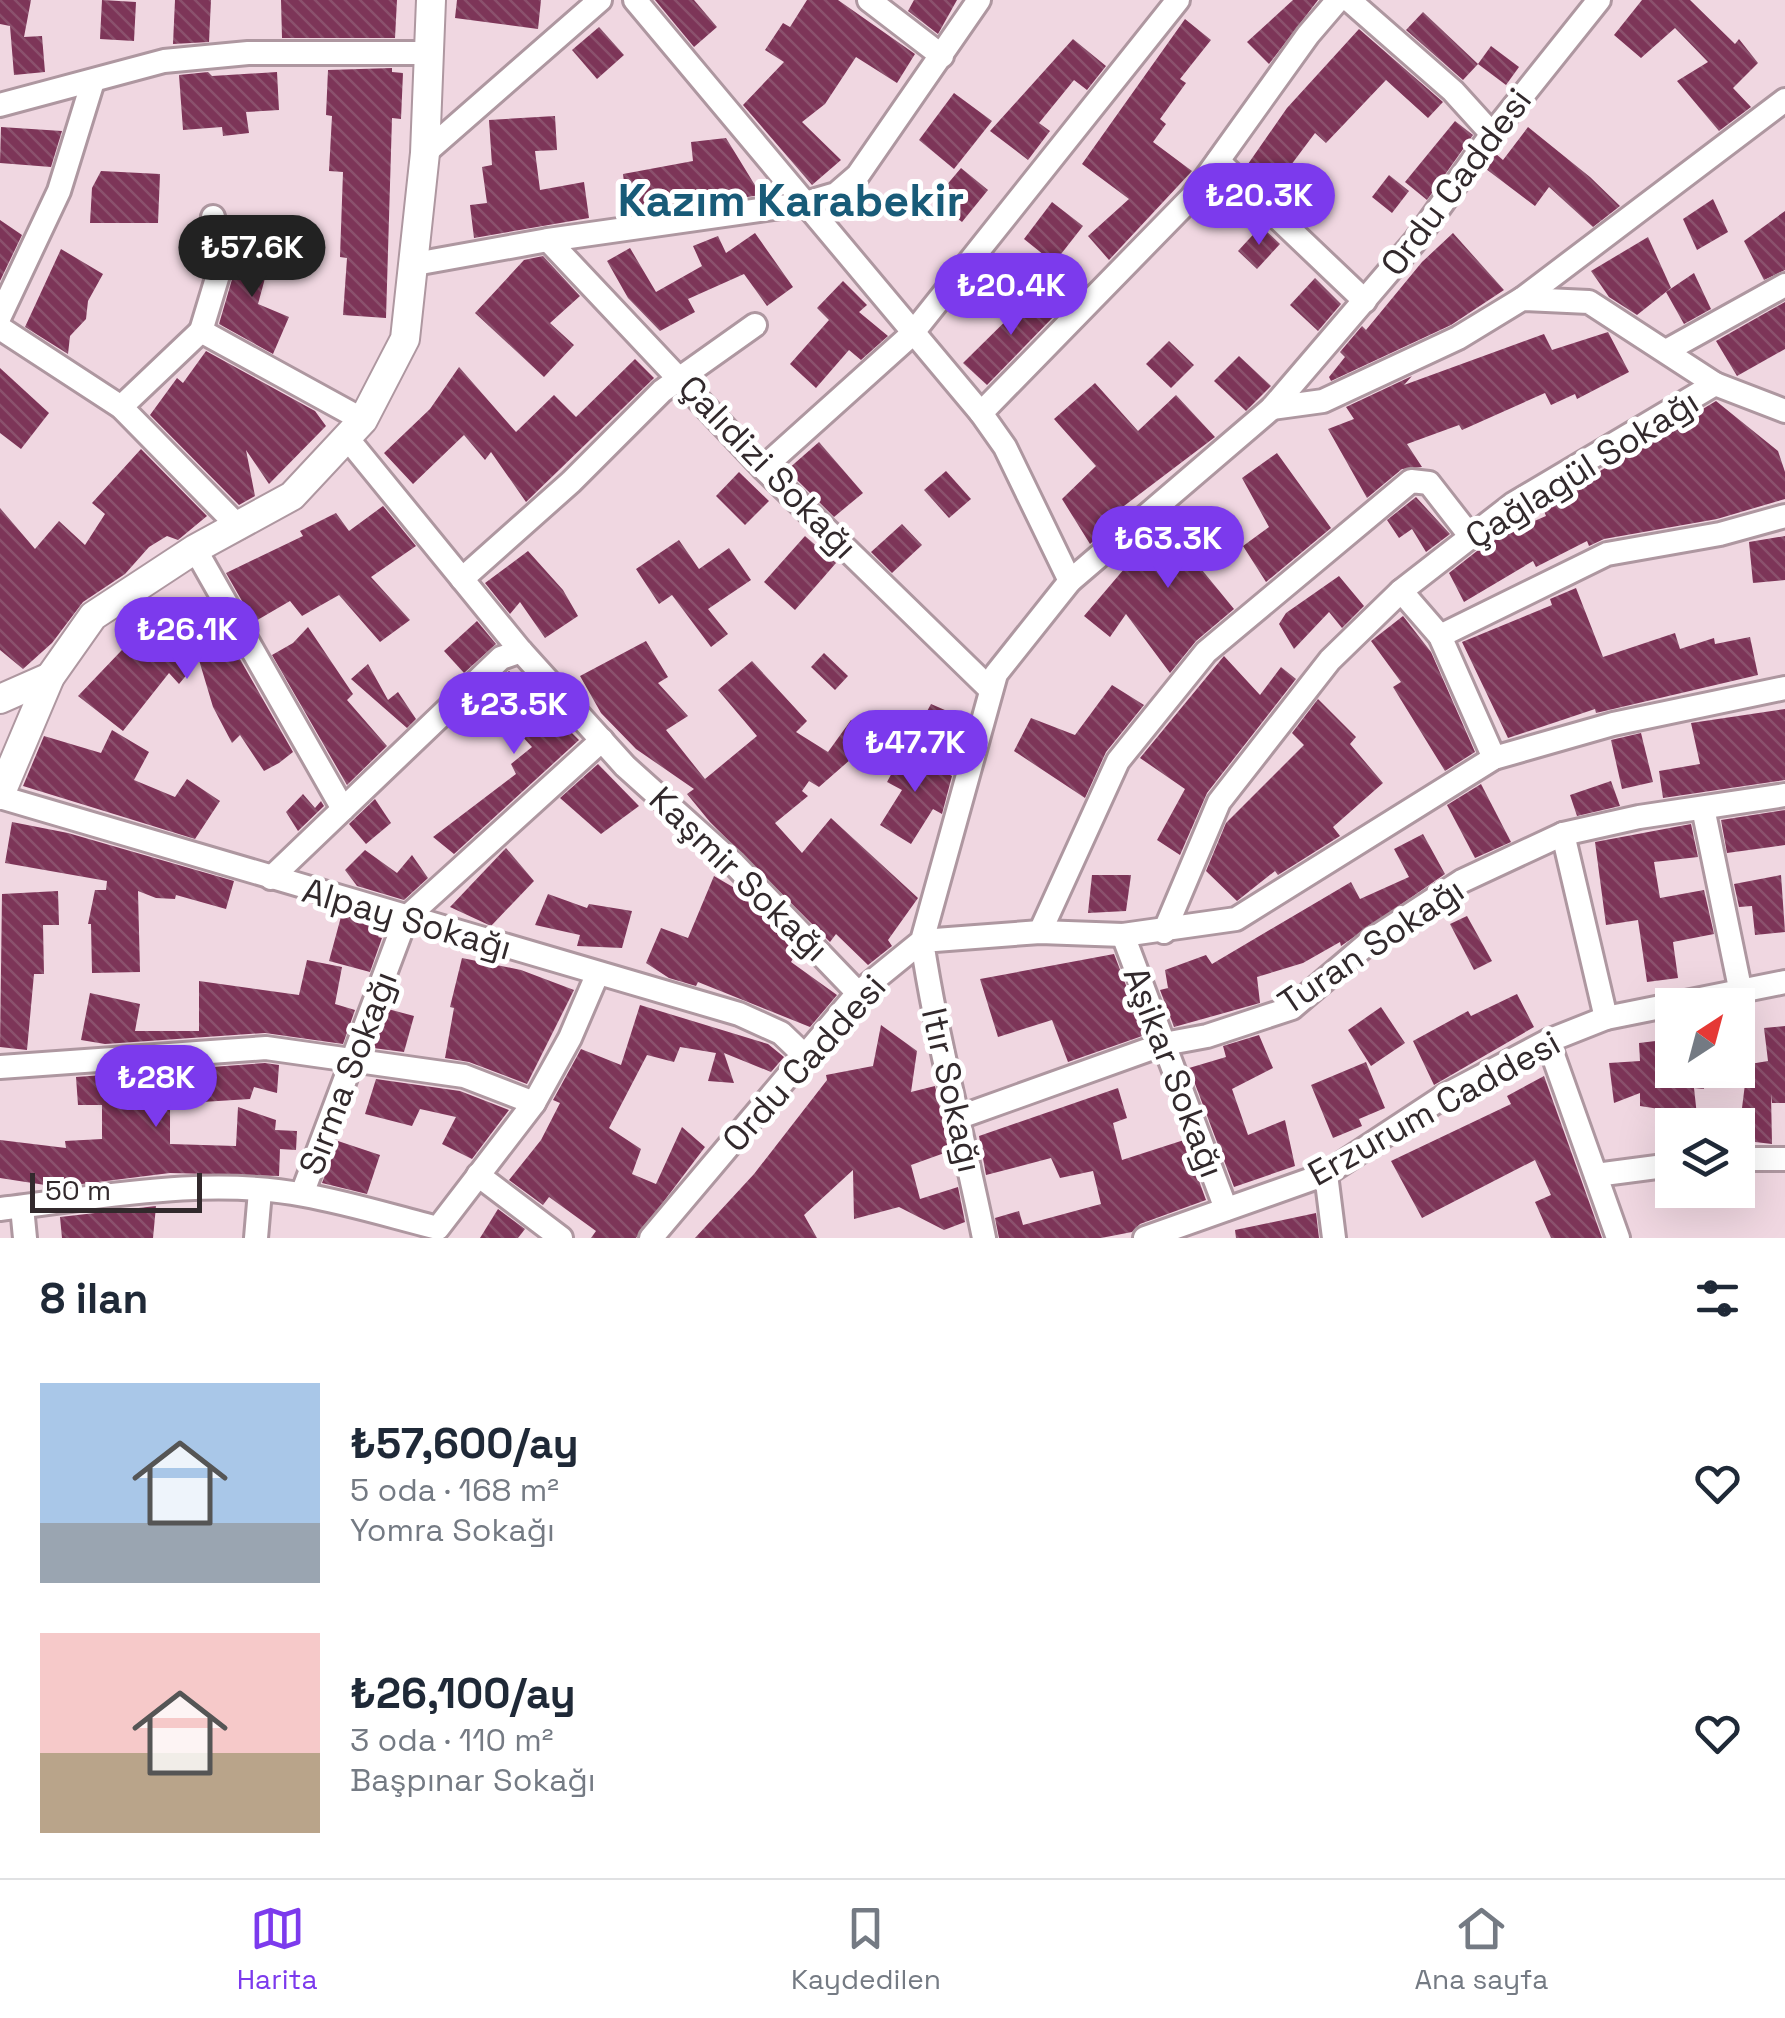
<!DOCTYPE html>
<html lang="tr">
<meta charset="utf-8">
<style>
body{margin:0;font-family:"Space Grotesk",sans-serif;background:#f2f2f3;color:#1f2937;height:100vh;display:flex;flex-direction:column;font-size:38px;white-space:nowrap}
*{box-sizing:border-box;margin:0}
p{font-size:32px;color:#747a83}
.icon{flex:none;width:55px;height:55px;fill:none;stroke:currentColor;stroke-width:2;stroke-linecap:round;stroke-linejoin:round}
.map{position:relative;height:1238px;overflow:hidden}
.panel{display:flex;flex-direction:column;background:#fff;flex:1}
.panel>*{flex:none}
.needle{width:65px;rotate:36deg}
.controls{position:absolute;left:1655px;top:988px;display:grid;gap:20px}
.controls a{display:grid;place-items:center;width:100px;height:100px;border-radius:0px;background:#fff;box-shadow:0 10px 40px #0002;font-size:50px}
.scale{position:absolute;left:30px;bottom:25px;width:172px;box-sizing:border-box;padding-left:10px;border:5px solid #32292c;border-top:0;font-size:28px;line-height:35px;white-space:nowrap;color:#32292c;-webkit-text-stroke:8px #fff;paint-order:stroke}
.price{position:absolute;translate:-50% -85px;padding:0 22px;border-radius:35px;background:#7c3aed;color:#fff;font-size:32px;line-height:65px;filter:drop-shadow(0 2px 5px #0008)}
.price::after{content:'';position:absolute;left:50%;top:60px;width:30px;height:22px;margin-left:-15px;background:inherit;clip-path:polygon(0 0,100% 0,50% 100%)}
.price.selected{background:#222;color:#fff}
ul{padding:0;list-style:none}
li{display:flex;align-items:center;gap:30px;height:250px;padding:0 40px}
li span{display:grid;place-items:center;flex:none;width:280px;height:200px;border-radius:0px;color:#555}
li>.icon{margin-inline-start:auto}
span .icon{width:120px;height:120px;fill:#fffc;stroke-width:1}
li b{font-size:42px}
h2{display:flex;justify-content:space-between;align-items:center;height:120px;padding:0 40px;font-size:42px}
.dock{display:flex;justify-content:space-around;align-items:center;height:140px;border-top:2px solid #e0e1e3;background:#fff;font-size:28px;color:#747a83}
.dock a{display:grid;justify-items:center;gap:5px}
.dock .selected{color:#7c3aed}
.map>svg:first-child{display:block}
.building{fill:url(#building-back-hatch)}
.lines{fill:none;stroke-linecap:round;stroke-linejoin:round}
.minor-casing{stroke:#ae97a0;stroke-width:28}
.major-casing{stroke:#ae97a0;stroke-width:32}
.minor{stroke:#fff;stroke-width:22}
.major{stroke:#fff;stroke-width:28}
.labels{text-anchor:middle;stroke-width:10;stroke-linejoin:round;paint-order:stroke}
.street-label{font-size:35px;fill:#32292c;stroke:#fff}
.district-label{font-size:45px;font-weight:bold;fill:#185b78;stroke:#fff}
</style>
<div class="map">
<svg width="1785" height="1238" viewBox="0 0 1785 1238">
<defs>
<pattern id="building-back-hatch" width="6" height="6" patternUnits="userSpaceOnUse" patternTransform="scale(2.5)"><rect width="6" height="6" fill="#7d3558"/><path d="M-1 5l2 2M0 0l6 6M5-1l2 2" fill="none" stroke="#8b516d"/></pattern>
</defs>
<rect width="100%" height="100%" fill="#f0d7e1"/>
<g class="building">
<polygon points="0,0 31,0 24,37 42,36 45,72 14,75 10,26 0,24"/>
<polygon points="102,0 136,2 134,41 100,39"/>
<polygon points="175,0 211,0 209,42 173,44"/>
<polygon points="281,0 397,0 395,38 282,38"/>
<polygon points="457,0 541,0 538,29 455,18"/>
<polygon points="655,0 694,0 717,27 694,47"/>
<polygon points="807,0 838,0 915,54 897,83 856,57 825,104 802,122 841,160 812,185 743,105 784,62 765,50 783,23 790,27"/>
<polygon points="914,0 957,0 938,34 908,11"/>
<polygon points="1293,0 1318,0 1269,64 1247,42"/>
<polygon points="1642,0 1690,0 1735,44 1739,39 1758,63 1733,88 1751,107 1719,131 1677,81 1708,62 1675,28 1641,58 1614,35"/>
<polygon points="1423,12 1478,64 1463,80 1406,30"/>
<polygon points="1185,19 1211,40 1180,79 1186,83 1160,119 1166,124 1153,142 1192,171 1109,260 1088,236 1129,199 1082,164"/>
<polygon points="599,27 624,55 597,79 572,50"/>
<polygon points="1359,29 1443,102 1428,118 1386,80 1326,143 1315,133 1276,185 1248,164 1287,108"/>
<polygon points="1073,39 1106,66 1087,90 1074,80 1039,123 1050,131 1028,160 990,131"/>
<polygon points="1491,46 1519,67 1506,85 1478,64"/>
<polygon points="392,68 392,72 403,73 401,119 392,118 386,318 343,315 347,258 340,257 343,172 329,171 332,116 326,115 328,70"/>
<polygon points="208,72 212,76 277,72 279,110 246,112 249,133 223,136 222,127 183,130 179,75"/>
<polygon points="954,93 992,121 954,169 919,140"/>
<polygon points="555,116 557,150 535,151 540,190 584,182 589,218 474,238 470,205 487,203 482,167 492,165 489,120"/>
<polygon points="1455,121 1473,135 1427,200 1405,182"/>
<polygon points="1,127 62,131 51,167 0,163"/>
<polygon points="1528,127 1590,177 1620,206 1593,227 1549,187 1535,206 1486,169 1496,154 1503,160"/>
<polygon points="726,138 761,195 628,214 623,174 693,161 691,142"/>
<polygon points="961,168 988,190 962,222 934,200"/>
<polygon points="101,171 160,174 158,223 90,223 92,188"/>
<polygon points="1389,175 1409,191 1392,213 1372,197"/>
<polygon points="1713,199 1728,232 1697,250 1683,219"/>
<polygon points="1052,202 1083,226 1054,263 1024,239"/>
<polygon points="1785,211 1785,270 1764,280 1744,241"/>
<polygon points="0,220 22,235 0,281"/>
<polygon points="1261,226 1280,244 1257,269 1238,251"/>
<polygon points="755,233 793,287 767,306 744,274 688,299 695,312 660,331 628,298 607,261 630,248 656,292 702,266 693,246 718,236 726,253"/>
<polygon points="1453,233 1504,290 1451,325 1331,381 1329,377 1345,357 1340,352 1362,326 1366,330 1422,262"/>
<polygon points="1648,237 1671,288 1637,315 1609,297 1591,271"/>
<polygon points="239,239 273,249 258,304 289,317 273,354 219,324 238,259"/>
<polygon points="61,249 103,274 88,301 86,319 70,336 68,354 25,327"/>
<polygon points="543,256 580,296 550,323 574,345 544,377 475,313 524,260"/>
<polygon points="1694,273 1711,309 1684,324 1666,292"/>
<polygon points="1315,278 1341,304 1318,331 1290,305"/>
<polygon points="843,281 867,305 859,312 888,336 861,360 849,350 816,388 790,364 829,320 817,308"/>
<polygon points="1037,290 1059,311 987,385 963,363"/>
<polygon points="1785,302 1785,349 1737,376 1716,341"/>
<polygon points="1608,332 1629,372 1577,399 1575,394 1551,405 1545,393 1462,430 1459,425 1407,444 1422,467 1402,469 1367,498 1328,429 1354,419 1346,407 1412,376 1404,385 1544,334 1552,350"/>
<polygon points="1169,341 1194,365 1171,388 1146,364"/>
<polygon points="206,351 315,411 326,426 269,484 246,450 255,496 239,505 150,415 177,378 183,383"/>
<polygon points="1239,356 1271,386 1246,411 1214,381"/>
<polygon points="635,359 654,378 526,502 491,452 485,460 464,435 413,484 384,453 430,409 459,367 516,432 554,395 576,417"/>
<polygon points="0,368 49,413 21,449 0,433"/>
<polygon points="1095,383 1138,431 1176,395 1215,437 1120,509 1124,513 1090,544 1062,499 1096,466 1054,419"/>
<polygon points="1716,401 1778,451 1785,472 1785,499 1717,519 1604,539 1589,546 1587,541 1536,567 1533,561 1464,602 1449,573 1491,540 1546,516 1542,506"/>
<polygon points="819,442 863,493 834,517 787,470"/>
<polygon points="141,449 207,516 178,540 167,536 149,547 125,574 83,602 52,643 23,669 0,650 0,508 35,549 59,521 85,545 105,514 92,503"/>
<polygon points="1277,453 1331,528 1266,582 1243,546 1269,527 1242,478"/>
<polygon points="946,471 971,499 949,518 924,490"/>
<polygon points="739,472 769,501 745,525 716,496"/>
<polygon points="1416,497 1450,534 1426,552 1412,529 1399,538 1387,520"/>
<polygon points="383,506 416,546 371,577 410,620 380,642 339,595 302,616 290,601 254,622 226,573 303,536 300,531 336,513 349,531"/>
<polygon points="1202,507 1228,548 1202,570 1234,609 1196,641 1170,673 1126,614 1110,637 1084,616 1136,555"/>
<polygon points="902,524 922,545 892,573 871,552"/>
<polygon points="805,536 836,563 795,610 764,582"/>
<polygon points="1785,536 1785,580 1753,583 1749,542"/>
<polygon points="679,540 699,569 729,548 751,580 708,609 728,634 711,647 672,595 659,604 636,569"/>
<polygon points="528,551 563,590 578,616 545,638 520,602 510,614 485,583"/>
<polygon points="1339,576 1364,606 1342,628 1329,612 1294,649 1279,624 1286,613"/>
<polygon points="1576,588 1603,657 1675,633 1680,649 1714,638 1715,644 1750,637 1758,675 1596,713 1595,709 1508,738 1462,642 1552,605 1550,599"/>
<polygon points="179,599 227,653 233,647 293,752 279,763 264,771 240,735 232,743 213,707 199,660 179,684 169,673 123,731 78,696 142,629"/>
<polygon points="1403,616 1431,652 1475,752 1445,771 1393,687 1401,682 1371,641"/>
<polygon points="477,621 496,644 464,673 444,651"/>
<polygon points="308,627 353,694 347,700 387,746 347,785 272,655 293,643"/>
<polygon points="646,641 668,677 658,683 688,716 666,730 705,779 757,736 718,690 752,661 807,721 796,732 828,752 851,720 875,738 819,787 809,781 802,791 808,796 775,823 802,853 831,818 918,898 888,940 892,946 868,965 836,934 830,942 710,822 687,794 694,789 636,749 601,713 580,676"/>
<polygon points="824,653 848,676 835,690 811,667"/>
<polygon points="1224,656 1260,695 1281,667 1296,679 1207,793 1180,855 1157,840 1185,789 1140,758"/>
<polygon points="368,664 388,700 398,692 416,719 407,728 351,679"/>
<polygon points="509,671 579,740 454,854 433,837 516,774 511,764 532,747 484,695"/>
<polygon points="1112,685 1144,705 1106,752 1085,798 1014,751 1031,718 1075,735"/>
<polygon points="1318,699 1356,737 1350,744 1383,783 1333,827 1340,836 1278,875 1275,871 1237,901 1206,871 1226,823 1304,745 1292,733"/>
<polygon points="931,704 968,720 962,741 920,724"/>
<polygon points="1785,709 1785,780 1663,798 1659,771 1700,764 1691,723"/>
<polygon points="112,730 149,752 134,780 175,797 187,779 220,801 195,839 23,786 44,736 101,753"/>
<polygon points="1641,733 1653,782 1622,789 1611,740"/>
<polygon points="905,749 952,776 942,814 933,809 911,844 880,825 902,790 887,782"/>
<polygon points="598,764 639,806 601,834 560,798"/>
<polygon points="1611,781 1620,806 1577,816 1570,795"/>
<polygon points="1481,784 1511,842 1475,858 1447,805"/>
<polygon points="303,794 315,808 321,801 324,806 298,831 286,812"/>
<polygon points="375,799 391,823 366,844 349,824"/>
<polygon points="1785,810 1785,845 1727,853 1721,820"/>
<polygon points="12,822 68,833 234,881 226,909 176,895 175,899 156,898 138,891 140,972 92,973 91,924 88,924 95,890 106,890 107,881 5,863"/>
<polygon points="1691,824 1698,857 1654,862 1660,898 1704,890 1714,934 1673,942 1678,978 1647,982 1638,920 1606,925 1595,842"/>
<polygon points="1423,834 1445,874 1341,946 1340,942 1303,963 1257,977 1260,1003 1174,1027 1160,990 1168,988 1165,970 1206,955 1212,964 1351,882 1360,899 1409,877 1394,849"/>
<polygon points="506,848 534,881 491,926 450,907"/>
<polygon points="365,850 397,873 412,855 428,878 404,900 357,886 345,870"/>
<polygon points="1092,875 1131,875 1126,911 1088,913"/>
<polygon points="1781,875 1785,932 1755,935 1752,906 1739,907 1734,884"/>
<polygon points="714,876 738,890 797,952 791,962 837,995 810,1027 698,982 696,986 669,978 646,963 661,928 688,938"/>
<polygon points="58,891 59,925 43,925 44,974 34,974 27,1050 0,1047 2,894"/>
<polygon points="548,894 587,908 589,904 632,911 622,948 577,946 580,935 535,925"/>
<polygon points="342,913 387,926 378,937 382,938 370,972 329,961"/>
<polygon points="1467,916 1492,961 1474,970 1450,924"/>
<polygon points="1114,954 1145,1035 1068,1062 1052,1020 998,1037 980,979"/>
<polygon points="462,958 521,970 574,990 527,1084 469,1062 445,1058 454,1008 450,1007"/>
<polygon points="307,960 342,967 335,1004 355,1010 343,1044 265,1033 105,1044 81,1040 90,993 140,1004 135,1031 199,1031 199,981 299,995"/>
<polygon points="1517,994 1534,1027 1434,1085 1413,1041 1468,1011 1471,1016"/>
<polygon points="640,1005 768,1044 784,1057 771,1072 724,1053 734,1083 708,1081 716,1053 680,1047 674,1062 647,1055 609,1128 641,1149 632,1174 656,1184 682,1127 705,1147 636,1238 591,1238 596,1231 549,1197 543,1205 509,1180 541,1140 560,1103 553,1100 581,1049 621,1065"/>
<polygon points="1381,1007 1405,1043 1371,1066 1348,1030"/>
<polygon points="388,1009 414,1016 404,1052 373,1048"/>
<polygon points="881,1025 917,1051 911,1092 935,1086 950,1151 911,1165 920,1199 958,1187 965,1222 944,1230 899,1207 854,1219 853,1170 804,1215 817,1238 695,1238 754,1174 827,1080 826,1075 873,1066"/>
<polygon points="1785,1026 1785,1103 1772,1103 1771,1094 1772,1144 1738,1140 1745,1084 1738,1085 1738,1066 1768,1061 1764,1028"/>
<polygon points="1259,1035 1273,1068 1232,1089 1248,1135 1285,1120 1295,1166 1234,1187 1189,1068 1226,1057 1223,1046"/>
<polygon points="1672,1039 1672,1070 1702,1070 1704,1089 1694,1088 1698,1125 1671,1125 1672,1111 1640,1106 1640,1093 1614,1103 1609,1063 1640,1061 1639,1043"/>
<polygon points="1366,1062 1385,1108 1359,1119 1362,1126 1333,1138 1311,1085"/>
<polygon points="265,1063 279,1065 277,1093 254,1087 250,1099 170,1104 170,1144 236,1146 238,1107 276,1120 275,1130 297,1131 296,1150 280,1149 279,1176 170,1173 58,1187 0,1178 0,1140 66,1148 65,1141 102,1139 102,1105 78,1105 76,1077"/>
<polygon points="1544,1076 1602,1238 1551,1238 1535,1202 1551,1195 1535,1160 1422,1218 1391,1161 1511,1104 1507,1096"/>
<polygon points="376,1079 460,1091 509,1110 472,1159 442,1144 456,1117 420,1109 412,1126 365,1114"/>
<polygon points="1118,1088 1127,1118 1113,1123 1122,1160 1184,1140 1206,1200 1140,1224 1132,1232 1101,1238 999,1238 995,1218 1019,1211 1023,1225 1101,1204 1093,1171 1060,1178 1051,1158 986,1175 979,1136"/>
<polygon points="338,1141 380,1155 367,1194 322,1183"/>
<polygon points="156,1206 153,1238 62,1238 60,1217"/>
<polygon points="498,1209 525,1229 518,1238 480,1238"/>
<polygon points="1316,1213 1319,1238 1236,1238 1235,1230"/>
</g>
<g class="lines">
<defs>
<g id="minor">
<polyline points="635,0 981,413 1005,447 1070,581"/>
<polyline points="869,0 942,56"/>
<polyline points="1349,0 1453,91 1492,134"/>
<polyline points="0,105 164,61 248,53 429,53"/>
<polyline points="425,153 600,0"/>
<polyline points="1218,161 1365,301"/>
<polyline points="548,240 763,468 991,690"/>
<polyline points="415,264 548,240 802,204 836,194 858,175 979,0"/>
<polyline points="1522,299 1785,100"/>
<polyline points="0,316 59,191 93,81"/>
<polyline points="0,328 121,407 239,527"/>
<polyline points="201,331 224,255 213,217"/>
<polyline points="1666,351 1785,285"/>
<polyline points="121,407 201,331 363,420"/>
<polyline points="1272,408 1323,401 1458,338 1522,299 1589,302 1715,384 1785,411"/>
<polyline points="981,413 1192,197 1308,35 1338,0"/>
<polyline points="347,438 521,651 625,766 734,864 858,993"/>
<polyline points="763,468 911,335 1178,0"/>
<polyline points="195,549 343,809"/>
<polyline points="462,579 571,482 662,391 755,325"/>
<polyline points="1401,591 1440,636 1494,758"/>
<polyline points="1440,636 1607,554 1720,534 1785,516"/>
<polyline points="0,797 739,1014 781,1033 805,1056"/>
<polyline points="1703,808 1740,988"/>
<polyline points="1563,834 1606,1018"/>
<polyline points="271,878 501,658 521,651"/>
<polyline points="1040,932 1118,761 1206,652 1411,481 1429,483 1471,537"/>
<polyline points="1164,932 1219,802 1330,660 1401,591 1513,504 1715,384"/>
<polyline points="1123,935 1226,1209"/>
<polyline points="1548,1041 1618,1238"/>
<polyline points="0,1067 266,1048 464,1076 534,1103"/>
<polyline points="960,1117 1164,1044 1207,1036 1292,1008 1373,939 1462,881 1563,834 1639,817 1785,795"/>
<polyline points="1738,1159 1785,1159"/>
<polyline points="1326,1174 1334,1238"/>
<polyline points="478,1175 561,1238"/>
<polyline points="1596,1175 1672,1165"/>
<polyline points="302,1194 406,918 602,740"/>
<polyline points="22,1207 25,1238"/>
<path d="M0 1209C98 1198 206 1176 304 1195 349 1203 394 1217 438 1228L534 1103 570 1038 597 975"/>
<polyline points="256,1238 260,1191"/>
<polyline points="651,1238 858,993 922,941 996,674 1070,581 1272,408 1416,240 1492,134 1599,0"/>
<path d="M984 1238C964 1138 937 1042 922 941L1040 932 1123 935 1236 919 1494 758 1613 724 1785 688"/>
<polyline points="1145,1238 1326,1174 1446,1095 1548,1041 1606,1018 1785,982"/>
</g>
<g id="major">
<polyline points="0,699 50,677"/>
<polyline points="0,795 50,677 93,616 195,549 292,496 363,420 405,339 425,153 431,0"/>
</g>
</defs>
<use href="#minor" class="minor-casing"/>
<use href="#major" class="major-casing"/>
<use href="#minor" class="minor"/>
<use href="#major" class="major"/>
</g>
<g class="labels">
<g class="street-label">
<text transform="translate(1456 182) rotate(-53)" y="12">Ordu Caddesi</text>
<text transform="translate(768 467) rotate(46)" y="12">Çalıdizi Sokağı</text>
<text transform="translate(1582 469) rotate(-32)" y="12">Çağlagül Sokağı</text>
<text transform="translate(739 874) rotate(44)" y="12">Kaşmir Sokağı</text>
<text transform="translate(407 919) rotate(16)" y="12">Alpay Sokağı</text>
<text transform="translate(1371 946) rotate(-34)" y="12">Turan Sokağı</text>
<text transform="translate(804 1063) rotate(-48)" y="12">Ordu Caddesi</text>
<text transform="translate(1174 1072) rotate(69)" y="12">Aşikar Sokağı</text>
<text transform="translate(348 1073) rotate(-69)" y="12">Sırma Sokağı</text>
<text transform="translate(952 1090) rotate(77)" y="12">Itır Sokağı</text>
<text transform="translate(1434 1108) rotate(-29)" y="12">Erzurum Caddesi</text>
</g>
<g class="district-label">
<text x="791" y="216">Kazım Karabekir</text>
</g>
</g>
</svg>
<div class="controls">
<a><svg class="needle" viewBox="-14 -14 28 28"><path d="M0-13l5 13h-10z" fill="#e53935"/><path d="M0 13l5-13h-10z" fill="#747a83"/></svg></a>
<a><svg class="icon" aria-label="layers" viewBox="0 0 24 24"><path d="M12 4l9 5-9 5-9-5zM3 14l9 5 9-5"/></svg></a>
</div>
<div class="scale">50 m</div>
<b class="price" style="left:1259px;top:248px">₺20.3K</b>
<b class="price selected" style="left:252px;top:300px">₺57.6K</b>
<b class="price" style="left:1011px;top:338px">₺20.4K</b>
<b class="price" style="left:1168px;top:591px">₺63.3K</b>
<b class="price" style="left:187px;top:682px">₺26.1K</b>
<b class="price" style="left:514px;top:757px">₺23.5K</b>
<b class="price" style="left:915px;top:795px">₺47.7K</b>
<b class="price" style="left:156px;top:1130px">₺28K</b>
</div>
<section class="panel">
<h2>8 ilan<svg class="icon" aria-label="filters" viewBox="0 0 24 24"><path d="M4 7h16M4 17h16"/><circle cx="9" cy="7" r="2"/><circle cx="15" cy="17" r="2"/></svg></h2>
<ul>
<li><span style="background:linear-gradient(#a9c7e8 70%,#9aa5b1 0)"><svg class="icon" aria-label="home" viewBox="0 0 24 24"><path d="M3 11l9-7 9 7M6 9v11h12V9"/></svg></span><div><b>₺57,600/ay</b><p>5 oda · 168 m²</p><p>Yomra Sokağı</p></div><svg class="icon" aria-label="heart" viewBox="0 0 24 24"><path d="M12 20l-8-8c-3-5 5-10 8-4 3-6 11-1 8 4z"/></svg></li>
<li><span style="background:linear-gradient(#f6c9c9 60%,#b9a48a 0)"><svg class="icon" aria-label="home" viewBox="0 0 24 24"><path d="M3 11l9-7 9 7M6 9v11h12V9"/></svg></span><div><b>₺26,100/ay</b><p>3 oda · 110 m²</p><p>Başpınar Sokağı</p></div><svg class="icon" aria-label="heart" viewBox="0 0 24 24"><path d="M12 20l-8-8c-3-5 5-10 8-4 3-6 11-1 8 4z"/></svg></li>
</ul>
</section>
<nav class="dock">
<a class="selected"><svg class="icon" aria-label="map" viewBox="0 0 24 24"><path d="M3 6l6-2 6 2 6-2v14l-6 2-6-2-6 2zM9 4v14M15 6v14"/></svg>Harita</a>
<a><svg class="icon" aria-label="saved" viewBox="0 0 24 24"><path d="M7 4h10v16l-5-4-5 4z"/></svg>Kaydedilen</a>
<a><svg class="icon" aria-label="home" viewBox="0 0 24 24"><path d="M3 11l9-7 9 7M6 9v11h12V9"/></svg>Ana sayfa</a>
</nav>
